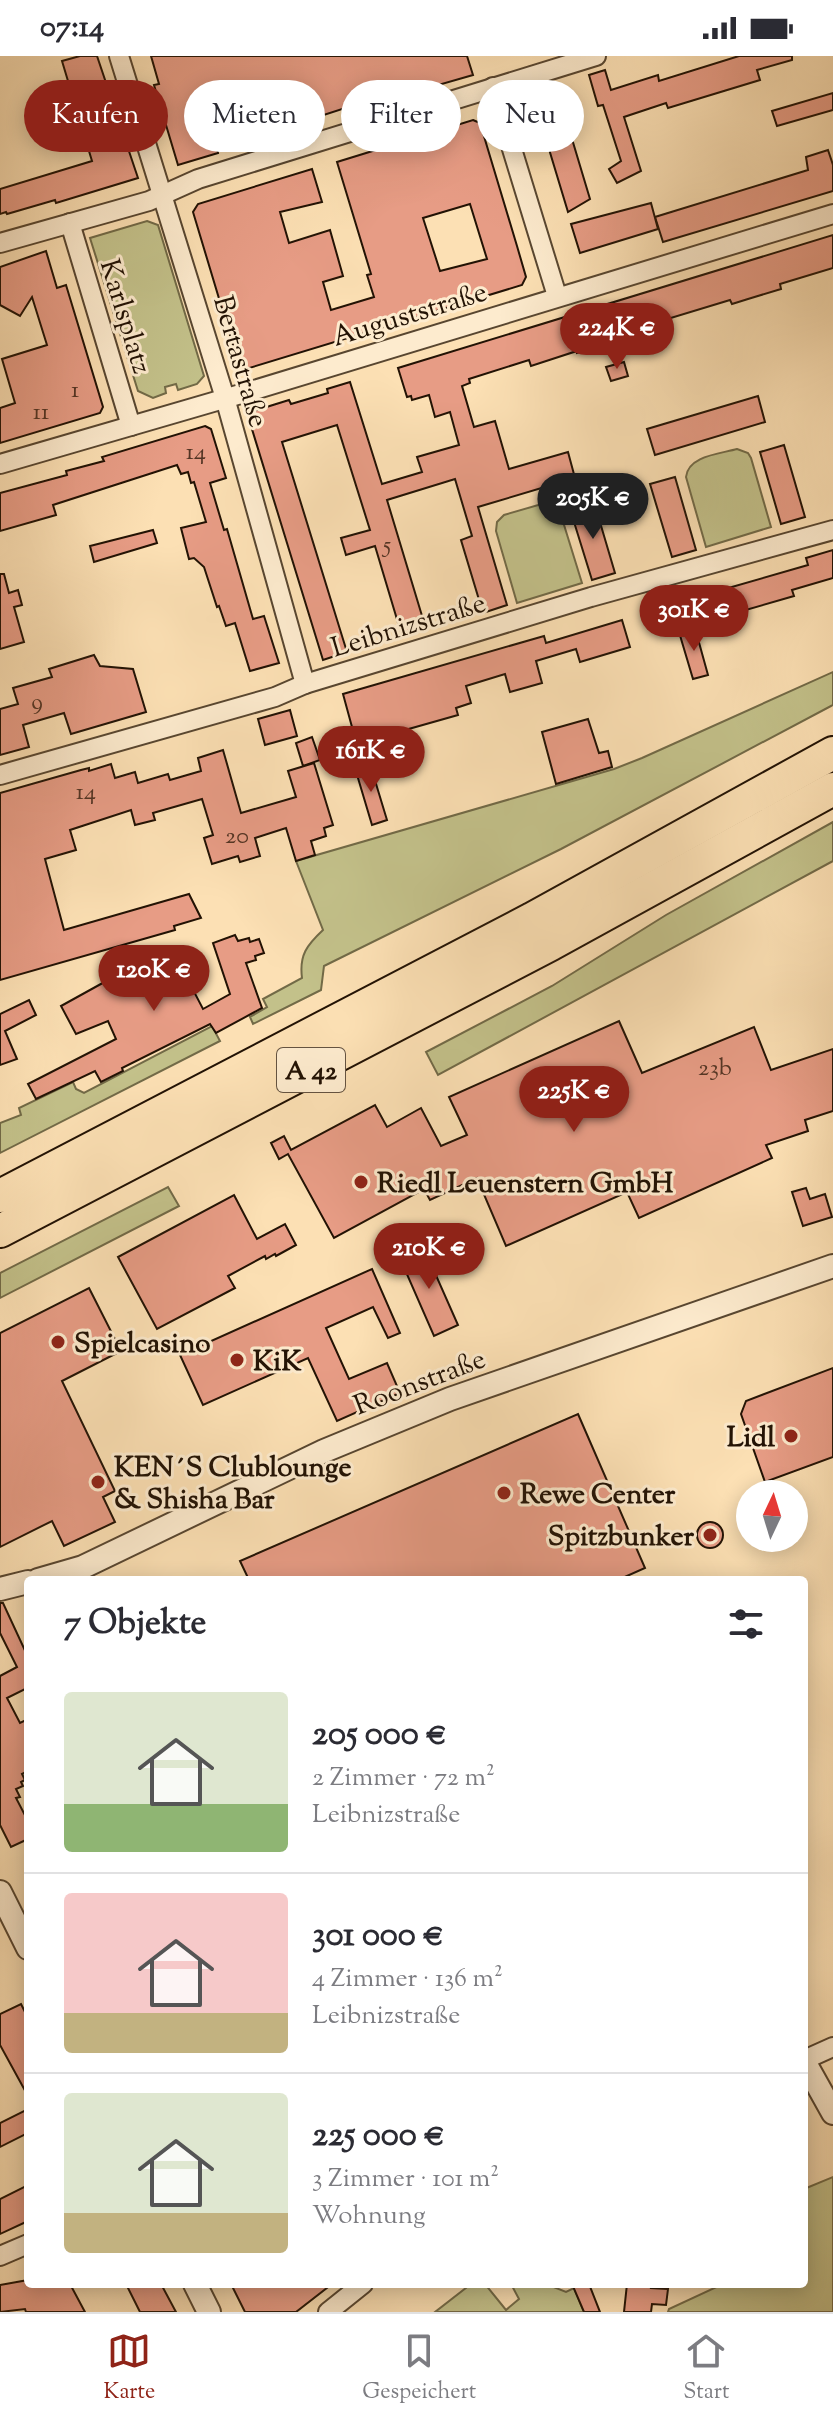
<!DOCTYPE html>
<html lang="de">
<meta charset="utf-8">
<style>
body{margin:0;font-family:"Sorts Mill Goudy",serif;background:#f2f2f3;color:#2b2b33;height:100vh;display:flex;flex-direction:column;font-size:30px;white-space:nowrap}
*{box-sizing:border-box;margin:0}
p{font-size:26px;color:#7c7c81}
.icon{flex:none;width:44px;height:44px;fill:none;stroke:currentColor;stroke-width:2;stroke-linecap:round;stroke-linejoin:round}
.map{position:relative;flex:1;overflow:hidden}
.side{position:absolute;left:24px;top:1520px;width:784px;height:712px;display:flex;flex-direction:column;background:#fff;border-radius:8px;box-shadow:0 4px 20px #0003}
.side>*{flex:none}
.top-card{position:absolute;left:24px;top:24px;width:786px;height:72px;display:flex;gap:16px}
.needle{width:52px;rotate:4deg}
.controls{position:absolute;left:736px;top:1424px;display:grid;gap:16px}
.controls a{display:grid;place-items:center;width:72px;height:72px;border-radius:50%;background:#fff;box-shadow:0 4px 20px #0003;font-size:40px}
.price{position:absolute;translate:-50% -68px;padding:0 18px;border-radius:28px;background:#8f2418;color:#fff;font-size:26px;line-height:52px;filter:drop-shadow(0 2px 4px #0008)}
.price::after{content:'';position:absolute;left:50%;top:48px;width:24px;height:18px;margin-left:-12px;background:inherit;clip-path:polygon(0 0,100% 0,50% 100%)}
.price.selected{background:#222;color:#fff}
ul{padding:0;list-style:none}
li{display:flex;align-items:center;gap:24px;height:200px;padding:0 40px}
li+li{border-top:2px solid #e1e1e2}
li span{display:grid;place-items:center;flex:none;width:224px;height:160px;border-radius:8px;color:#555}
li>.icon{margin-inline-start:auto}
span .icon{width:96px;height:96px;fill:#fffc;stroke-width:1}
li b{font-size:34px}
h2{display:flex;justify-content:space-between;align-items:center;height:96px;padding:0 40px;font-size:34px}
.pill{padding:0 28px;border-radius:36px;background:#fff;box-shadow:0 4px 20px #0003;font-size:28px;line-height:72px}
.pill.selected{background:#8f2418;color:#fff}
.status{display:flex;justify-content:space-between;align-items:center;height:56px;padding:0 40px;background:#fff;direction:ltr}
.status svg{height:22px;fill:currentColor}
.tabs{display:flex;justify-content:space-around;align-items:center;height:112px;border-top:2px solid #e1e1e2;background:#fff;font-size:22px;color:#7c7c81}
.tabs a{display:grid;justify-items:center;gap:4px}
.tabs .selected{color:#8f2418}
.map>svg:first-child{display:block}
.green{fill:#c3c18a;stroke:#726a47;stroke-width:2}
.building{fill:#e79c85;stroke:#221204;stroke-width:2;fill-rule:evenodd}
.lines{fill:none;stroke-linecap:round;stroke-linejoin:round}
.minor-casing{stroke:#584630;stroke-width:22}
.tertiary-casing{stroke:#584630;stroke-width:26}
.motorway-casing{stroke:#221204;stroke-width:36}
.minor{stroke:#fdebce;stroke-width:18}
.tertiary{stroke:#fdebce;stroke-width:22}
.motorway{stroke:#fce0b4;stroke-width:32}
.poi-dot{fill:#8f2418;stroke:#fdebce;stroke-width:3}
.labels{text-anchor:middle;stroke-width:6;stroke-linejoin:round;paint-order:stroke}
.number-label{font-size:24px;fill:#533424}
.shield{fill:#fdebce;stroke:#645341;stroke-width:2}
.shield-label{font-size:26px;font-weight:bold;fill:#221204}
.street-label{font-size:28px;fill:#221204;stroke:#fdebce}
.poi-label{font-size:28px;font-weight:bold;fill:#221204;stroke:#fdebce;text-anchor:start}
</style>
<div class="status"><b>07:14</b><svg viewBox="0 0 49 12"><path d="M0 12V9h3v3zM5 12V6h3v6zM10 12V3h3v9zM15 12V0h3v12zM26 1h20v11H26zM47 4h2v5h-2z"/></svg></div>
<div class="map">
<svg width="833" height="2256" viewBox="0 0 833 2256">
<rect width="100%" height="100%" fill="#fce0b4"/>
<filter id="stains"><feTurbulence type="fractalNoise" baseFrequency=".0025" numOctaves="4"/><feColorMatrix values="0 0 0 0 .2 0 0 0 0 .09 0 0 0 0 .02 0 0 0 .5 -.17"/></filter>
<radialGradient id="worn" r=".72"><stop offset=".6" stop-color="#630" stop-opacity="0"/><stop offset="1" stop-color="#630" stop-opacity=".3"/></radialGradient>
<g class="green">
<polygon points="147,165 158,169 204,320 197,328 178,334 176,328 165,331 166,337 153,342 138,335 90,182"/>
<path d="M737 393 748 397 751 402 771 471 706 491 686 421C688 400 719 398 737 393Z"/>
<polygon points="545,447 556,450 560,456 582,527 517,547 496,475 497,466 504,459"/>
<path d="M833 616V649L831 650 561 793 324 910 321 934 253 968 250 961 267 951 263 943 302 922C299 899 307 889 323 874L296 805 614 713 642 702Z"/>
<polygon points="833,766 833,805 438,1019 426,996 552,930 666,859"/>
<polygon points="212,970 220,985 0,1097 0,1067 21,1059 19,1052 73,1026 76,1033 84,1037"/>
<polygon points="168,1131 179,1150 0,1242 0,1217"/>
<polygon points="833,2121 833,2256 668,2256 669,2253 723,2228 804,2228 804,2133"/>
<polygon points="471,2228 485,2228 506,2254 519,2243 511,2228 546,2228 566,2236 574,2232 584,2256 435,2256"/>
</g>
<g class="building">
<polygon points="80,0 97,0 138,122 56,147 55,144 7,158 6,156 0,158 0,133 92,105 62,5"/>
<polygon points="151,0 467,0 473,19 435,30 431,26 386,39 388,44 350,56 345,52 302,66 303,71 267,82 258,79 217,92 218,97 178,109 154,29 159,28"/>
<polygon points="739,0 792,0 792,4 757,14 760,24 668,52 666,47 624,61 641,115 617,127 609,113 621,105 603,49 598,50 589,19 605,14 611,34 658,19 659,25"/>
<polygon points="547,29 558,65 566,63 590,143 568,156 542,70 528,74 517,38"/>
<polygon points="833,37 833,54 777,70 772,55"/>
<path d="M473 64 480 67 517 190 526 221 522 229 246 313 239 309 193 156 198 148 312 113 322 146 280 156 289 187 330 174 343 220 323 226 331 254 374 241 367 219 371 218 337 106ZM470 148 487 203 440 215 423 162Z"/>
<polygon points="828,94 833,109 833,135 663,186 655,161 808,114 806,101"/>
<polygon points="651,147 658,173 580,197 571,168"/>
<polygon points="833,179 833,212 780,228 781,233 748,243 732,248 730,244 598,284 601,290 577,297 577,295 531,310 529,304 469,323 470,327 462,330 474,371 495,365 509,413 568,396 575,422 478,451 507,549 483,557 461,484 472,480 455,423 387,444 426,573 402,580 375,490 346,499 341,482 370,474 337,369 282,386 347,596 323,604 247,357 289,344 291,348 328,337 327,333 350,326 382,428 422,416 417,401 459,389 450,356 435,361 429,339 412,344 411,340 407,341 398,312"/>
<polygon points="46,195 57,232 66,229 103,351 100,357 0,387 0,352 15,347 2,303 47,289 32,241 20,260 0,249 0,211"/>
<polygon points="624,306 628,320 611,325 606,311"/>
<polygon points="758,340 765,366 655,399 647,373"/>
<polygon points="205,370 211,373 226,422 210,427 224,474 227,473 253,563 264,560 279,607 250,615 235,567 226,570 219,550 217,551 204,511 194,502 189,503 181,472 206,466 194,426 191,427 188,416 181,418 177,409 53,449 56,459 0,475 0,437 67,419 66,415 104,405 102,401"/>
<polygon points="784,389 805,461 781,468 760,396"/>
<polygon points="675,421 696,494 672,501 650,428"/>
<polygon points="594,446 615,517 592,524 570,453"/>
<polygon points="153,474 157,487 94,506 90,490"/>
<polygon points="833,494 833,522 792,534 794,540 704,566 697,541 808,509 806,502"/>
<polygon points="0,518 4,518 9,537 18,534 22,549 14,551 24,586 0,593"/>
<polygon points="622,564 630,591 580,606 576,593 536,605 542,627 510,636 505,618 466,630 471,647 456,652 458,659 391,678 392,682 372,687 376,706 355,682 343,638 544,580 546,587"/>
<polygon points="695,572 708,619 693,623 679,576"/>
<polygon points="94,599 100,610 133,613 146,656 71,678 64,657 23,669 29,691 0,699 0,653 18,648 13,632 52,621 49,613"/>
<polygon points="290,654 297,680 265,689 258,663"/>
<polygon points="588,663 599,697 608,695 612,711 556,728 542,676"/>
<polygon points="312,681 320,704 303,710 296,687"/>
<polygon points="223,694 241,757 296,741 288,715 314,707 333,769 324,772 326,780 311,785 315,799 296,805 286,772 255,782 260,800 240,806 238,800 212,808 204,782 213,779 202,743 153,757 155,764 135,769 131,754 70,774 76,794 45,803 64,874 189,838 201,862 174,870 175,874 0,924 0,737 81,714 89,712 89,715 111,708 115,722 135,716 138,727 168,718 170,724 201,715 198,702"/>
<polygon points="370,708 387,764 372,769 355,712"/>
<polygon points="235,879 238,885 249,882 250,886 259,883 264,897 255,900 256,904 246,907 262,952 216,977 210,968 122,1012 123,1015 101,1026 95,1015 36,1043 28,1028 116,983 108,965 76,978 61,950 137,908 143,921 177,903 203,953 230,938 213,887"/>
<polygon points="29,944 36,959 5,975 17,1003 0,1009 0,958"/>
<polygon points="619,965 642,1017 754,971 771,1014 833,993 833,1055 805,1064 808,1075 766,1089 772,1102 639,1162 627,1136 506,1190 477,1122 430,1144 424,1133 334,1182 288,1098 279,1103 271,1087 284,1080 291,1094 375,1049 387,1071 421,1052 441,1090 467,1079 449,1041"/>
<polygon points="806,1132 810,1143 825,1138 832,1161 803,1170 792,1136"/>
<polygon points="234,1139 257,1183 285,1168 296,1189 276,1200 275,1198 266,1203 265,1200 228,1220 235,1232 157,1273 118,1201"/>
<polygon points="423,1190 458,1269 434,1280 399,1200"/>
<polygon points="372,1213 400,1277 388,1282 373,1251 326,1272 349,1323 387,1307 400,1337 337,1365 308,1302 203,1349 180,1299"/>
<polygon points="89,1232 121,1295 62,1325 115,1435 103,1441 115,1466 64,1490 52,1465 0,1491 0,1277"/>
<polygon points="833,1312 833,1401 765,1426 741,1358 746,1345"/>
<polygon points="578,1358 645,1512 618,1524 249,1524 240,1505"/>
<circle cx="710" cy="1479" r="13"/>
<polygon points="0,1547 3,1547 28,1601 28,1634 27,1632 7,1642 20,1667 28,1663 28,1715 22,1718 25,1724 21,1726 23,1730 16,1733 20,1741 16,1742 28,1765 28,1783 11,1791 0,1769 0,1620 17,1611 0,1577"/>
<polygon points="21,1948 28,1962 28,2040 0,1989 0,1958"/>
<polygon points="28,2053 28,2077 0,2091 0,2067"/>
<polygon points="28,2129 28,2165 0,2178 0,2143"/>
<polygon points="28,2224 28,2228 70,2228 85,2256 26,2256 25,2253 0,2256 0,2229"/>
<polygon points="126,2228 161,2228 176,2256 140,2256"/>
<polygon points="231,2228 332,2228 296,2256 245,2256"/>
<polygon points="572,2228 589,2228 600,2256 584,2256"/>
<polygon points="627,2228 652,2228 651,2232 668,2233 666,2249 652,2248 651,2256 624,2256"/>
</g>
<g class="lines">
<defs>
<g id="minor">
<polyline points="119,0 225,342 305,628"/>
<polyline points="493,31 557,240"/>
<polyline points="70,167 131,370"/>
<polyline points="0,187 149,145 198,123 596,0"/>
<polyline points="0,408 251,335 833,158"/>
<polyline points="0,719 275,641 305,628 591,541 833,474"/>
<polyline points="804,2004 833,1991"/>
<polyline points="0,2200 28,2188"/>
<polyline points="328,2256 363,2228"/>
</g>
<g id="tertiary">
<polyline points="38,1524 83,1511 324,1395 450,1343 833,1210"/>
<polyline points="0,1533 28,1526"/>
<polyline points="0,1836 28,1892"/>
<polyline points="804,2005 833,2057"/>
<polyline points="195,2228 209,2256"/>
</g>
<g id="motorway">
<polyline points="0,1140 532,863 833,697"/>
<polyline points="0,1175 551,888 833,733"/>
</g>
</defs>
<use href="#minor" class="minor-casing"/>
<use href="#tertiary" class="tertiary-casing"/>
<use href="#motorway" class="motorway-casing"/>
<use href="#minor" class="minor"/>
<use href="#tertiary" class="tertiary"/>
<use href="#motorway" class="motorway"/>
</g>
<g class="poi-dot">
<circle cx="361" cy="1126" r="8"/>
<circle cx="58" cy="1286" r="8"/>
<circle cx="237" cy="1304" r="8"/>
<circle cx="791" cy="1380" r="8"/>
<circle cx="98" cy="1426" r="8"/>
<circle cx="504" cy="1437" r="8"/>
<circle cx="710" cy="1479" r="8"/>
</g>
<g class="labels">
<g class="number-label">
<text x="75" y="341">1</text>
<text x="41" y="363">11</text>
<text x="196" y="403">14</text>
<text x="387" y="496">5</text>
<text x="37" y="653">9</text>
<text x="86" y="743">14</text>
<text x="237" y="787">20</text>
<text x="715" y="1019">23b</text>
</g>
<rect class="shield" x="277" y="992" width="68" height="44" rx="6"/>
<g class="shield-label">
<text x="311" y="1023">A 42</text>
</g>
<g class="street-label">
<text transform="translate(409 257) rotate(-17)" y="10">Auguststraße</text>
<text transform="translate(127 260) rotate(73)" y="10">Karlsplatz</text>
<text transform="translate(242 305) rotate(74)" y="10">Bertastraße</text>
<text transform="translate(408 568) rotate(-17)" y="10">Leibnizstraße</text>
<text transform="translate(419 1325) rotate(-21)" y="10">Roonstraße</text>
</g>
<g class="poi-label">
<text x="377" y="1136">Riedl Leuenstern GmbH</text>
<text x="74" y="1296">Spielcasino</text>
<text x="253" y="1314">KiK</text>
<text x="775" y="1390" text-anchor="end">Lidl</text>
<text x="114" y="1420">KEN´S Clublounge<tspan x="114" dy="32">&amp; Shisha Bar</tspan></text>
<text x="520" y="1447">Rewe Center</text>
<text x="694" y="1489" text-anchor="end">Spitzbunker</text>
</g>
</g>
<rect width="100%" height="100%" filter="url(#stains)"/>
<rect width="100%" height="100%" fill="url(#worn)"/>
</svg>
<div class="controls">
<a><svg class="needle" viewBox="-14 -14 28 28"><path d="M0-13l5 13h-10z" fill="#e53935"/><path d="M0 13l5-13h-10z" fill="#7c7c81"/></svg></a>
</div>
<b class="price" style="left:617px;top:315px">224K €</b>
<b class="price selected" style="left:593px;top:485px">205K €</b>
<b class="price" style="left:694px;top:597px">301K €</b>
<b class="price" style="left:371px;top:738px">161K €</b>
<b class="price" style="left:154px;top:957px">120K €</b>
<b class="price" style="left:574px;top:1078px">225K €</b>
<b class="price" style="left:429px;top:1235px">210K €</b>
<div class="top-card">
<a class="pill selected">Kaufen</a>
<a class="pill">Mieten</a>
<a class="pill">Filter</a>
<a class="pill">Neu</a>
</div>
<section class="side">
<h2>7 Objekte<svg class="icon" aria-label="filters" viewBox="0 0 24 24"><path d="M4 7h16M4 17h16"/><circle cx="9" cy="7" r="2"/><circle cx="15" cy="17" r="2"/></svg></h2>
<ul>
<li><span style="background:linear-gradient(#dfe7d0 70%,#8fb573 0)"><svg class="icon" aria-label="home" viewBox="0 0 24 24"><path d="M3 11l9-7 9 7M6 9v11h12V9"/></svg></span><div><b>205 000 €</b><p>2 Zimmer · 72 m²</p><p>Leibnizstraße</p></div></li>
<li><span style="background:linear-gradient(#f6c9c9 75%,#c2b280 0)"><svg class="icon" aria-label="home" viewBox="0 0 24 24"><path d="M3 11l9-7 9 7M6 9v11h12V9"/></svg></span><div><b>301 000 €</b><p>4 Zimmer · 136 m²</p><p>Leibnizstraße</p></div></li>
<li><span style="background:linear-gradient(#dfe7d0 75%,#c2b280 0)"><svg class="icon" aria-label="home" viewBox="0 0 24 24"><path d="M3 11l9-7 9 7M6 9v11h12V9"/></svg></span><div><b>225 000 €</b><p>3 Zimmer · 101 m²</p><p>Wohnung</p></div></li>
</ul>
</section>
</div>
<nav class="tabs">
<a class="selected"><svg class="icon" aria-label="map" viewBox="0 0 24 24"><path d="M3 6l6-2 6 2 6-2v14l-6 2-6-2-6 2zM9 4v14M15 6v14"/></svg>Karte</a>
<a><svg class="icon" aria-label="saved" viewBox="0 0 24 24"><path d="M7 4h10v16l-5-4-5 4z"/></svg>Gespeichert</a>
<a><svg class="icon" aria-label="home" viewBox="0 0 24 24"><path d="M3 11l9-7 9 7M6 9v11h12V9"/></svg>Start</a>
</nav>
